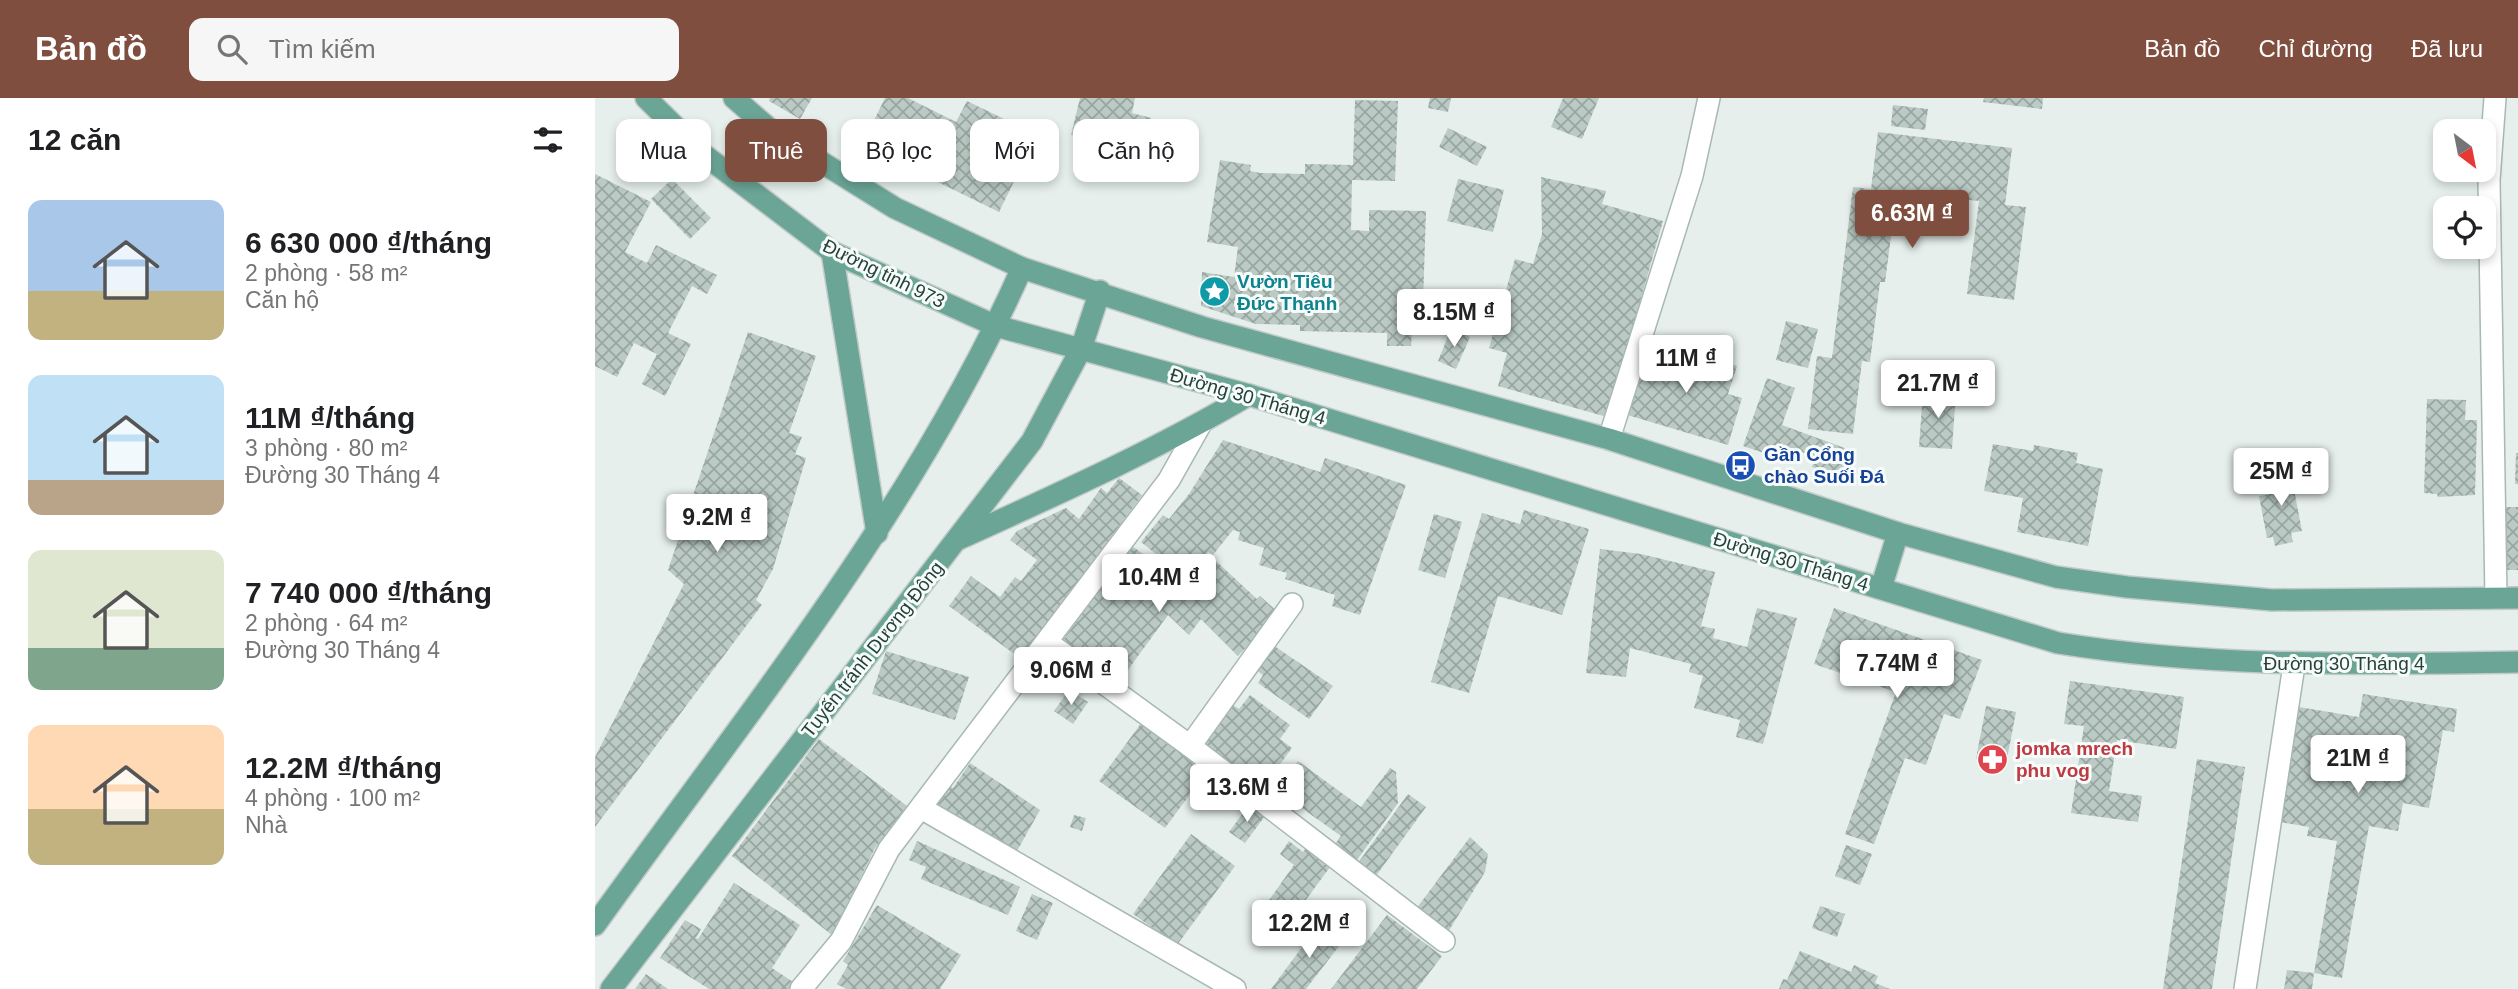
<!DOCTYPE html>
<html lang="vi">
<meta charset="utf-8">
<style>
body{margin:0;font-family:Arial,sans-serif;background:#f6f6f6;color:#202124;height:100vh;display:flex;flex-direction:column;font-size:26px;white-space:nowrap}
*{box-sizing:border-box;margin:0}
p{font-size:23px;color:#757577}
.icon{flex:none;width:38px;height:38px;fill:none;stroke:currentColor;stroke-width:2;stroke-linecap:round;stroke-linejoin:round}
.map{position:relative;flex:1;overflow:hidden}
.side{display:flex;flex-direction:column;background:#fff;width:595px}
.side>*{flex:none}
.banner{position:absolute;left:21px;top:21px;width:665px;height:63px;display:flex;gap:14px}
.needle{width:46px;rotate:148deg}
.controls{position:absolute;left:1838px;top:21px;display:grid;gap:14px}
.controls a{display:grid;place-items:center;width:63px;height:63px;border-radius:14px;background:#fff;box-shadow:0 4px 10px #0003;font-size:35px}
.price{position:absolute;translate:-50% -60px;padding:0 16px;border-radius:7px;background:#fff;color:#222;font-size:23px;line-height:46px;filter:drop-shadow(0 2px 4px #0008)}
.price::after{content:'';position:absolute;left:50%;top:42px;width:21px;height:16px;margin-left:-10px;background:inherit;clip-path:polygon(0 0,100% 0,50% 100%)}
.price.on{background:#7f4e3f;color:#fff}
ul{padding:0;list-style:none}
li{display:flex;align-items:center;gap:21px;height:175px;padding:0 28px}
li span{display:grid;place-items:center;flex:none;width:196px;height:140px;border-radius:14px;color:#555}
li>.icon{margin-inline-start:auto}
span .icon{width:84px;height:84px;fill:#fffc;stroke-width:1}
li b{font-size:30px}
h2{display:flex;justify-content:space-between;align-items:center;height:84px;padding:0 28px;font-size:30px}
.tag{padding:0 24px;border-radius:14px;background:#fff;box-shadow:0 4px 10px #0003;font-size:24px;line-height:63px}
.tag.on{background:#7f4e3f;color:#fff}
header{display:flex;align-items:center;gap:42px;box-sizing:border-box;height:98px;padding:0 35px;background:#7f4e3f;color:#fff}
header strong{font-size:33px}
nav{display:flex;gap:38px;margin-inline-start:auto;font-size:24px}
.search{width:490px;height:63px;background:#f6f6f6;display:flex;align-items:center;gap:18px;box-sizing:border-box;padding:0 24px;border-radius:14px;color:#757577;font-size:26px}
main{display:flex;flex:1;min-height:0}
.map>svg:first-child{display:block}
.building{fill:url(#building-cross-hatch)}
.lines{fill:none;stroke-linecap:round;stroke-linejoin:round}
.minor-casing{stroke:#a8b8b2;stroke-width:24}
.major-casing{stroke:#c2cac8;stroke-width:24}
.minor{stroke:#fff;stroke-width:21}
.major{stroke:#6aa596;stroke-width:21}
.labels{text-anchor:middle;stroke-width:6;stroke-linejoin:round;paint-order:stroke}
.street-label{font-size:19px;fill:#24423a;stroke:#f7fbf9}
.culture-label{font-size:19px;font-weight:bold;fill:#0d838f;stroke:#f7fbf9;text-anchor:start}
.transit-label{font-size:19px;font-weight:bold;fill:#164399;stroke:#f7fbf9;text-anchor:start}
.health-label{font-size:19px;font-weight:bold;fill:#be3a42;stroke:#f7fbf9;text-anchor:start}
</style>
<header>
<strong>Bản đồ</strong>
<div class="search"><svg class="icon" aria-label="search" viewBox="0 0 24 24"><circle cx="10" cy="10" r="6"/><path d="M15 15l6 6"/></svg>Tìm kiếm</div>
<nav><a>Bản đồ</a><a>Chỉ đường</a><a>Đã lưu</a></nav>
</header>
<main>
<section class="side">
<h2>12 căn<svg class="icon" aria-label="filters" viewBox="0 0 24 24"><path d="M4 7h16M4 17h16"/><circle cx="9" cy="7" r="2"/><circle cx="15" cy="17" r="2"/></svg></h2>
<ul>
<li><span style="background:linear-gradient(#a9c7e8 65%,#c2b280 0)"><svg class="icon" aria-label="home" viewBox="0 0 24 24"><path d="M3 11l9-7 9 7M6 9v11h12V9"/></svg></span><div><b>6 630 000 ₫/tháng</b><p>2 phòng · 58 m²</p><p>Căn hộ</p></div></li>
<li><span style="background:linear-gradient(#bfe0f5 75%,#b9a48a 0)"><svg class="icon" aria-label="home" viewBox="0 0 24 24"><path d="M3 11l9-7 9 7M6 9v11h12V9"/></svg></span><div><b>11M ₫/tháng</b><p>3 phòng · 80 m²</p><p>Đường 30 Tháng 4</p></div></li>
<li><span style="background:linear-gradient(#dfe7d0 70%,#7fa58c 0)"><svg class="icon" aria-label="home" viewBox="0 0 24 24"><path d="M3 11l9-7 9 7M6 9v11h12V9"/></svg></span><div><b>7 740 000 ₫/tháng</b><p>2 phòng · 64 m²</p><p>Đường 30 Tháng 4</p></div></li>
<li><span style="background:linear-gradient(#ffd9b3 60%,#c2b280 0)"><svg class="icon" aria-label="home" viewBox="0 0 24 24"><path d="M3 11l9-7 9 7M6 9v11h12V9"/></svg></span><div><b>12.2M ₫/tháng</b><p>4 phòng · 100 m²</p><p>Nhà</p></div></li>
</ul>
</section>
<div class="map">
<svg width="1923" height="891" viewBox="0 0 1923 891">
<defs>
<pattern id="building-cross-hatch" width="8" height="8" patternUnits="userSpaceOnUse" patternTransform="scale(1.75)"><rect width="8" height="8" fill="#bbcac4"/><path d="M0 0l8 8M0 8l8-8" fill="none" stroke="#98a6a0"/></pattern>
</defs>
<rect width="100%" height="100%" fill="#e6efeb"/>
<g class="building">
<polygon points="175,0 217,0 205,21 174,3"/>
<polygon points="290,0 313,0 361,24 372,3 442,37 404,114 267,47"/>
<polygon points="485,0 540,0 537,15 556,20 548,52 476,37"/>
<polygon points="835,0 856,0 853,14 833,10"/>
<polygon points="968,0 1004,0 987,41 956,29"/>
<polygon points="1389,0 1448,0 1447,11 1388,4"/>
<polygon points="760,2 803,3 800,83 757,82 756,132 774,133 774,112 831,113 827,235 817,235 816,248 792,248 792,235 705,233 705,227 661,226 606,208 607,174 639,179 643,149 612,144 625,62 656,67 655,73 665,75 710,76 710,66 758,67"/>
<polygon points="1298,7 1333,11 1330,32 1296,28"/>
<polygon points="853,30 892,49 882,68 844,49"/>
<polygon points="1283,34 1417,50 1410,107 1431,109 1419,202 1372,196 1384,103 1302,94 1290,184 1285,184 1275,264 1267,263 1258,336 1213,331 1222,258 1237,260 1258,89 1276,91"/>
<polygon points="0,76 56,104 30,154 52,165 61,147 122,177 112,196 97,188 73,235 96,246 70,298 47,286 62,256 39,245 22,279 0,268"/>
<polygon points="946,79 1011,93 1007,106 1068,123 1012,319 903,288 912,255 894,250 920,161 938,166 947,136"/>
<polygon points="77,81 116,120 95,141 56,101"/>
<polygon points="863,81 909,92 898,134 852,123"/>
<polygon points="1191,223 1223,231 1213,270 1181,262"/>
<polygon points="856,231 875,239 861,271 843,263"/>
<polygon points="153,234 221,258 194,335 207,339 200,356 211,360 178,471 161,502 167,507 0,729 0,659 89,486 73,472"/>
<polygon points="1055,250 1079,258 1081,250 1142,268 1133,296 1147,300 1133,347 1029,316 1044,270 1049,271"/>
<polygon points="1172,280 1200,290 1187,327 1255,352 1245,378 1217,369 1221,359 1186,347 1181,359 1148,348"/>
<polygon points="1328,294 1361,295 1357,351 1324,349"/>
<polygon points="1832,301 1871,302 1870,322 1882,322 1880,397 1843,399 1842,396 1829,395"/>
<polygon points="628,342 725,374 730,360 811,387 765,517 737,508 740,497 690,481 692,475 664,467 669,450 643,442 645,434 638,432 618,457 613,454 598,473 578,457 572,465 546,444 568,417 574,421 594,396"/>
<polygon points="1398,346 1438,353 1439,347 1483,355 1481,365 1508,371 1493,448 1422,434 1428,400 1389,393"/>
<polygon points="1921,355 1923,355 1923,386 1920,386"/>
<polygon points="1695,371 1707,433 1696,435 1698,444 1680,448 1678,439 1672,440 1664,398 1675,396 1671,376"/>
<polygon points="524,380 547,397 426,561 354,508 376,478 405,499 420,479 426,483 442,462 415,442 422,433 471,410 484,421 506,390 512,395"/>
<polygon points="1909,409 1923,409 1923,472 1908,472"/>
<polygon points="929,412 994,431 967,517 903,498 874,595 836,584 887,415 925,426"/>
<polygon points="839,416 867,424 850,480 823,472"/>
<polygon points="537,448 594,489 586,499 621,463 662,501 665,498 684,515 643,558 606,521 594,537 573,517 519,591 462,550"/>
<polygon points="1005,451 1046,456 1120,474 1106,528 1120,531 1118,540 1152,549 1162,510 1202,520 1168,646 1141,639 1145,622 1099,610 1108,578 1094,574 1096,566 1035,550 1031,579 991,575"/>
<polygon points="1239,510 1387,562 1365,621 1349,616 1331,667 1310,660 1279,746 1250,736 1301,594 1219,566"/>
<polygon points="675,545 738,588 714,621 663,585 668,577 658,570"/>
<polygon points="291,553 374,579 360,622 277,596"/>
<polygon points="1475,583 1589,599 1581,651 1522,642 1514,693 1547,698 1543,724 1476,715 1489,628 1469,626"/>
<polygon points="474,592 493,604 478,626 459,613"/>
<polygon points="1768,596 1862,611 1859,634 1848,632 1834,710 1808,705 1803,733 1774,728 1747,880 1719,875 1717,891 1689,891 1692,872 1719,875 1742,743 1712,738 1714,729 1685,724 1704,609 1764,619"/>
<polygon points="655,597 695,627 685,641 697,650 663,696 642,681 648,673 607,644 635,605 644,611"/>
<polygon points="1391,608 1421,614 1411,666 1381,661"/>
<polygon points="547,624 613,672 570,730 504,683"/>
<polygon points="224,641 312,708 280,750 237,837 137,758"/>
<polygon points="1602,661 1650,669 1617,891 1568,891"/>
<polygon points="703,663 766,709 795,670 801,674 803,705 757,769 735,753 746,738 694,701 698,695 686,686"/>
<polygon points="375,665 445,712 418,760 336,707 350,685 358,690"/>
<polygon points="813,696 831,709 778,782 760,769"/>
<polygon points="654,707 670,718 650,745 634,734"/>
<polygon points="479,717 491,720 487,733 475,729"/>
<polygon points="596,736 640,768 582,847 538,816"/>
<polygon points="875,739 893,756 890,774 853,834 821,811"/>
<polygon points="322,743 425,789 413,817 326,781 331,769 314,762"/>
<polygon points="694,743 708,754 713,747 738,765 691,829 667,812 699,767 685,756"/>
<polygon points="1251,747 1277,756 1265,787 1240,778"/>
<polygon points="139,785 205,827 177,870 204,888 202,891 114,891 65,860 90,822 106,831 101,840 103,841"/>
<polygon points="437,796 458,805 442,842 421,833"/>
<polygon points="282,807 366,857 345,891 251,891 242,886 253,867 248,863"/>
<polygon points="1225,808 1250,816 1242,839 1217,830"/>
<polygon points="792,817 847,858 822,891 736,891"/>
<polygon points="725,825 748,843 711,891 676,891"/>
<polygon points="1205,853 1256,874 1259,867 1283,878 1280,885 1295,891 1184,891 1188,881 1192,882"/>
<polygon points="51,876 73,891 40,891"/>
</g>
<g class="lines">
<defs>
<g id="minor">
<polyline points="1900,0 1894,82 1901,500"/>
<polyline points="1014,341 1097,78 1114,0"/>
<polyline points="452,544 595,648 849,843"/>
<polyline points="595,648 697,506"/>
<polyline points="326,710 640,891"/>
<polyline points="206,891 246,843 294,751 574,382 605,327"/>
<polyline points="1650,891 1699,567"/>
</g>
<g id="major">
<path d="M51 0 108 56 237 154 401 228 654 297 1463 545C1617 570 1767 566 1923 564"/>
<polyline points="139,0 178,34 300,110 427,170 607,229 1014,341 1303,435 1461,479 1532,489 1677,502 1923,500"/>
<polyline points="237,154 282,435"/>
<path d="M364 441C463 396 561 352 654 297"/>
<polyline points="1286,490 1303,435"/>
<path d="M0 827C152 615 321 409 427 170"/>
<polyline points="16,891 437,343 486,251 505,193"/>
</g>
</defs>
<use href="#minor" class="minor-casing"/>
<use href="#major" class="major-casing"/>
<use href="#minor" class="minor"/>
<use href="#major" class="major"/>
</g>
<defs>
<symbol id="sight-disc" viewBox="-11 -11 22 22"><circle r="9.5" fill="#0f9aa8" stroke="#f7fbf9"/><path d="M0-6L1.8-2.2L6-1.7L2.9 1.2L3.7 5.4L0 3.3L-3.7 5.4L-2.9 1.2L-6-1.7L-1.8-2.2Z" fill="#fff"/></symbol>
<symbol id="bus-disc" viewBox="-11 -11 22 22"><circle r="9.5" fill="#1a4fb4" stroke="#f7fbf9"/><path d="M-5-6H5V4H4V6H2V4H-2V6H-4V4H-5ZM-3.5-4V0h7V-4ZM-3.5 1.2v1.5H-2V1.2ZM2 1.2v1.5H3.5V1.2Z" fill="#fff"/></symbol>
<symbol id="pharmacy-disc" viewBox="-11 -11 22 22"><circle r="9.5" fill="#e0444e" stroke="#f7fbf9"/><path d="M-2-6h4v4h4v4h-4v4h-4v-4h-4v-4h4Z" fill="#fff"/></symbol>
</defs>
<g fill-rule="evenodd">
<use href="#sight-disc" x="602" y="176" width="35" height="35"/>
<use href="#bus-disc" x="1128" y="350" width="35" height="35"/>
<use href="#pharmacy-disc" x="1380" y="644" width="35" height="35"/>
</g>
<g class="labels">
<g class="street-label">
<text transform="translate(289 175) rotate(26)" y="7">Đường tỉnh 973</text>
<text transform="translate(653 298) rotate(16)" y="7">Đường 30 Tháng 4</text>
<text transform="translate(1196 463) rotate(17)" y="7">Đường 30 Tháng 4</text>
<text transform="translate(277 551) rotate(-52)" y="7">Tuyến tránh Dương Đông</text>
<text x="1749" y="572">Đường 30 Tháng 4</text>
</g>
<g class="culture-label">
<text x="642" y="190">Vườn Tiêu<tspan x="642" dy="22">Đức Thạnh</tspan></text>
</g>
<g class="transit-label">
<text x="1169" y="363">Gần Cổng<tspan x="1169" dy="22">chào Suối Đá</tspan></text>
</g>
<g class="health-label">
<text x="1421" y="657">jomka mrech<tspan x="1421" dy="22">phu vog</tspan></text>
</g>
</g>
</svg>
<div class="controls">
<a><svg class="needle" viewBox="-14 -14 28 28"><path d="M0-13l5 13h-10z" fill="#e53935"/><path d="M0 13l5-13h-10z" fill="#757577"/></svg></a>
<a><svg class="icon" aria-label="locate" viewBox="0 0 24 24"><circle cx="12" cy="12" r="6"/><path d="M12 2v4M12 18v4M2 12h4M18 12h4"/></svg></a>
</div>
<b class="price on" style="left:1317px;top:152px">6.63M ₫</b>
<b class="price" style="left:859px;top:251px">8.15M ₫</b>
<b class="price" style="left:1091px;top:297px">11M ₫</b>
<b class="price" style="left:1343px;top:322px">21.7M ₫</b>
<b class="price" style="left:1686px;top:410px">25M ₫</b>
<b class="price" style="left:122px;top:456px">9.2M ₫</b>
<b class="price" style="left:564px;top:516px">10.4M ₫</b>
<b class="price" style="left:1302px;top:602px">7.74M ₫</b>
<b class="price" style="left:476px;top:609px">9.06M ₫</b>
<b class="price" style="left:1763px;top:697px">21M ₫</b>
<b class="price" style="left:652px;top:726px">13.6M ₫</b>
<b class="price" style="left:714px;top:862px">12.2M ₫</b>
<div class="banner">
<a class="tag">Mua</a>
<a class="tag on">Thuê</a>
<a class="tag">Bộ lọc</a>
<a class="tag">Mới</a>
<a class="tag">Căn hộ</a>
</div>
</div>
</main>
